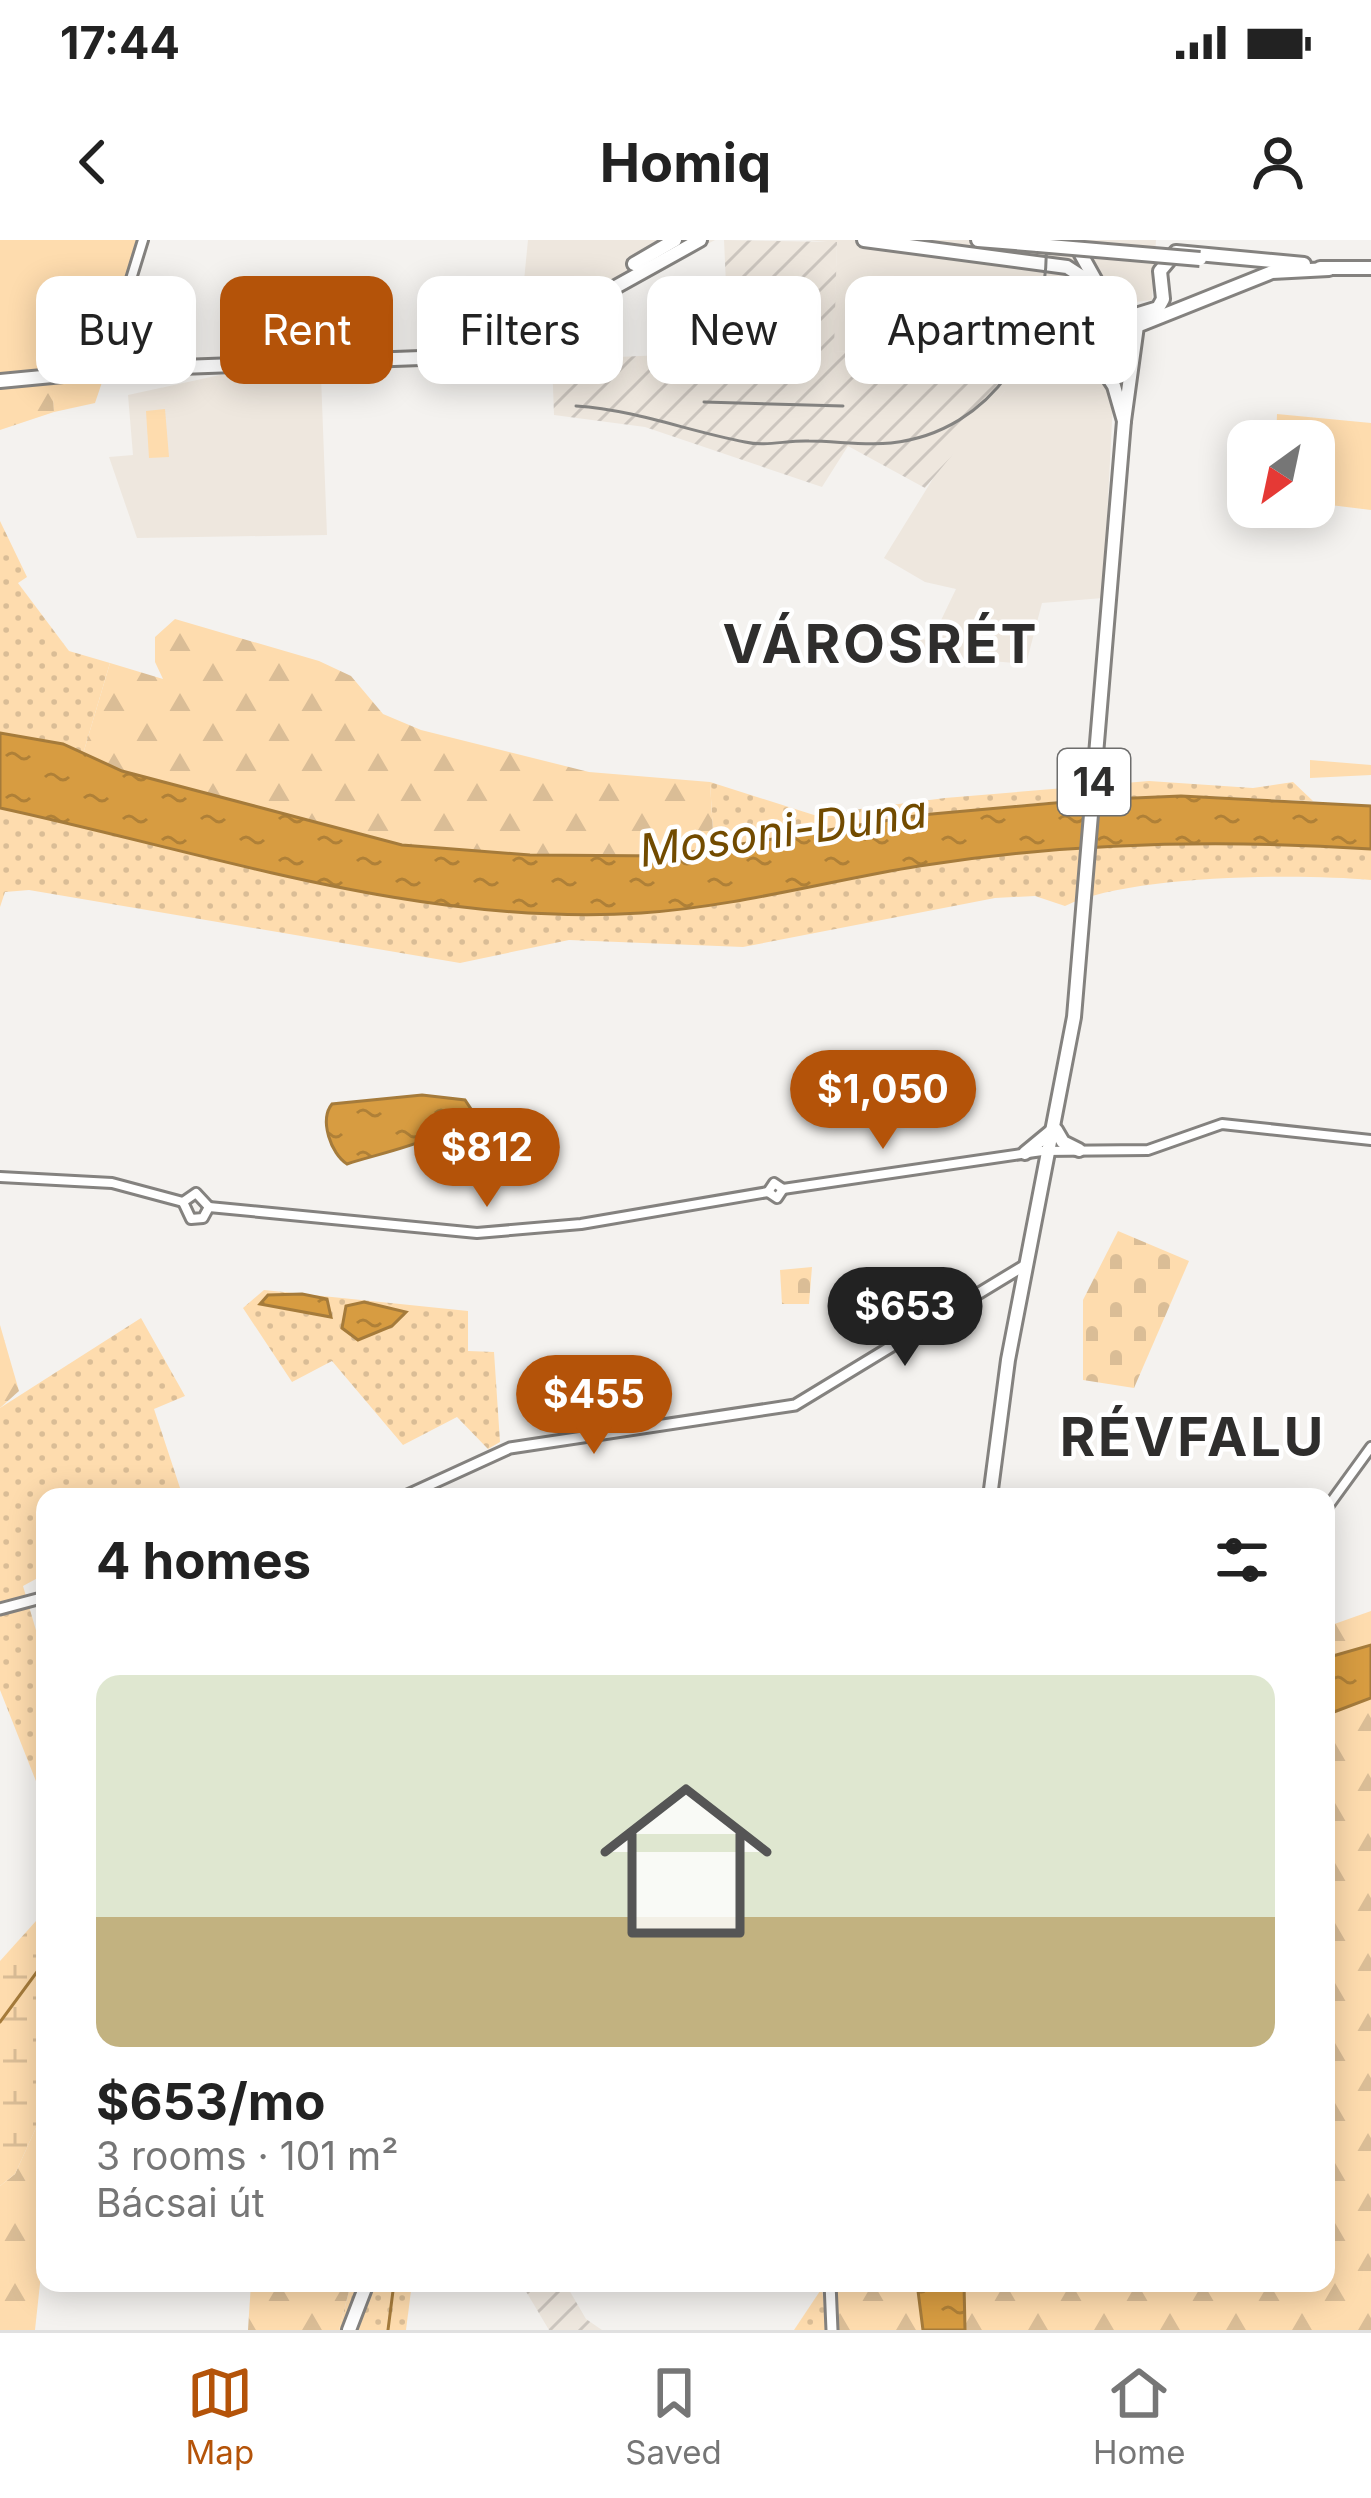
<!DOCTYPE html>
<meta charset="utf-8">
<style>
body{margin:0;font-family:Inter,sans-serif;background:#f6f6f6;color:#222;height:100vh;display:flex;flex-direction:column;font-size:45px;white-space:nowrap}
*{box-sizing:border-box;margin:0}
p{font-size:39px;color:#767676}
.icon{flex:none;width:66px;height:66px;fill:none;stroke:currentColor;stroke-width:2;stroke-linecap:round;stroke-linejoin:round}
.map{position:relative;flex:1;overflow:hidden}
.details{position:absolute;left:36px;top:1248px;width:1299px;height:804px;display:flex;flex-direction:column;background:#fff;border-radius:24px;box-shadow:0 6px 30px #0003}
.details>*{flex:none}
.hud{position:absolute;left:36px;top:36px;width:1299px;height:108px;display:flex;gap:24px}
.needle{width:78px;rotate:213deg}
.tools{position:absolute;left:1227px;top:180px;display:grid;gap:24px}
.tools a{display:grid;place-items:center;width:108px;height:108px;border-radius:24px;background:#fff;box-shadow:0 6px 30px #0003;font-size:60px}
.price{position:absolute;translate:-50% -102px;padding:0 27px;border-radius:42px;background:#b45309;color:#fff;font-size:39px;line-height:78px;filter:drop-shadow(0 3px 6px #0008)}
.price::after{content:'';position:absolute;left:50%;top:72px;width:36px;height:27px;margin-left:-18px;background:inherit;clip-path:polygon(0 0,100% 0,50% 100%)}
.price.on{background:#222;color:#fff}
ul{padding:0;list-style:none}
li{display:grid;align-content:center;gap:24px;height:636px;padding:0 60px}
li span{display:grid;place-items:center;height:372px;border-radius:24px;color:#555}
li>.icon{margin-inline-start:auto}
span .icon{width:216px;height:216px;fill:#fffc;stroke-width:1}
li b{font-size:51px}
h2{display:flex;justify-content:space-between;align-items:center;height:144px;padding:0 60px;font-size:51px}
.chip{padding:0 42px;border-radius:24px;background:#fff;box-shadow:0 6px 30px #0003;font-size:42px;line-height:108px}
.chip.on{background:#b45309;color:#fff}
.status{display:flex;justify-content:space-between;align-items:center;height:84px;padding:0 60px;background:#fff;direction:ltr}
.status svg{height:33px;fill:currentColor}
header{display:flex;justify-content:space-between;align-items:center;height:156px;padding:0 60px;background:#fff;font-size:54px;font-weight:700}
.menu{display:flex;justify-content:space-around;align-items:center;height:168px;border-top:3px solid #e0e0e0;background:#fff;font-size:33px;color:#767676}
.menu a{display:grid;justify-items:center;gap:6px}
.menu .on{color:#b45309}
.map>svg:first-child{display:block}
.built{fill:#eee7de}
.industrial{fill:url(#industrial-furrows)}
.grass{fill:url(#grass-dots)}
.forest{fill:url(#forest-firs)}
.wetland{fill:url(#wetland-marsh)}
.cemetery{fill:url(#cemetery-stones)}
.park{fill:#fedcae}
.water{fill:url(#water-ripples);stroke:#a57b3b;stroke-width:3}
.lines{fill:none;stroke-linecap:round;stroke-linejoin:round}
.stream{stroke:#a57b3b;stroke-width:3}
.tertiary-casing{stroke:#84827f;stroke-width:14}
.secondary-casing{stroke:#84827f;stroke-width:15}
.primary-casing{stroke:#84827f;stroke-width:18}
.tertiary{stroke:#fff;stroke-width:8}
.secondary{stroke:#fff;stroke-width:9}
.primary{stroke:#fff;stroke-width:12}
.rail{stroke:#858482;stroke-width:3}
.primary-bridge-casing{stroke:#84827f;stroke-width:18;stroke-linecap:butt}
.primary-bridge{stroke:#fff;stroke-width:12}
.labels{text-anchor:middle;stroke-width:9;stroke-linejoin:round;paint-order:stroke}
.shield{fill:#fff;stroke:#6d6d6c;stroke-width:3}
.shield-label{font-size:39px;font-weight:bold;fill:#2f2e2d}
.water-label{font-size:45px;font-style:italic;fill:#724b00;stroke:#fff}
.district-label{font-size:54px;font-weight:bold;letter-spacing:3px;fill:#2f2e2d;stroke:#fff}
</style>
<div class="status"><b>17:44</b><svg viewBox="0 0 49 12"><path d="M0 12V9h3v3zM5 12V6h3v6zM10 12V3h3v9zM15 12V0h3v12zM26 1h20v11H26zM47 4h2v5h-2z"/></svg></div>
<header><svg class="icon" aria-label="back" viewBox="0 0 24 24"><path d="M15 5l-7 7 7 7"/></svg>Homiq<svg class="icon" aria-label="person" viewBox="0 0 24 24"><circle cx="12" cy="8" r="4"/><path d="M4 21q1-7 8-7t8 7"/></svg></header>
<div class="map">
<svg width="1371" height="2090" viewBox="0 0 1371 2090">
<defs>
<pattern id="industrial-furrows" width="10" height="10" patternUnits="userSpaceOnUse" patternTransform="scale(3)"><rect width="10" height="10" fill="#eee7de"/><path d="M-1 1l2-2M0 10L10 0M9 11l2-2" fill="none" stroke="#ccc6bf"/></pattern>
<pattern id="grass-dots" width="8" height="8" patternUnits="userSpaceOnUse" patternTransform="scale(3)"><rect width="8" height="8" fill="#fedcae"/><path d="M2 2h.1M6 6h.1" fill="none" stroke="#dabd96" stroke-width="1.8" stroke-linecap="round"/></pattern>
<pattern id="forest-firs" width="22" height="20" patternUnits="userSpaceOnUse" patternTransform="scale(3)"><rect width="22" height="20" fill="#fedcae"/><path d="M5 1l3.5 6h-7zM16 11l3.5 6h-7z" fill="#dabd96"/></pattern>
<pattern id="wetland-marsh" width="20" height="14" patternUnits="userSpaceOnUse" patternTransform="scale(3)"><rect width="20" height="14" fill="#fedcae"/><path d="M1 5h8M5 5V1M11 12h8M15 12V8" fill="none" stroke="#dabd96"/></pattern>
<pattern id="cemetery-stones" width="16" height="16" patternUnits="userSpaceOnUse" patternTransform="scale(3)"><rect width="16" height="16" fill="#fedcae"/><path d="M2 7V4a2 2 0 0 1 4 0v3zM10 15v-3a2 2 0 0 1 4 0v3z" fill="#dabd96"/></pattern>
<pattern id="water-ripples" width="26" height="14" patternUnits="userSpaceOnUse" patternTransform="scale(3)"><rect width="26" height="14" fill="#d79c41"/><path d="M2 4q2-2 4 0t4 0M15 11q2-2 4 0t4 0" fill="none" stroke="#af8037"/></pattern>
</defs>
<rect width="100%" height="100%" fill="#f4f2ef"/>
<g class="built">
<polygon points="528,0 715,0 594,63 614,119 516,122"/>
<polygon points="807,0 1156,0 1152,60 1118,64 1103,358 1042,363 1026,424 916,415 904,408 910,397 931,401 956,349 925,342 884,318 942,224 1005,151 931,114 833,111 837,3"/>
<polygon points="220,135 321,136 327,295 137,298 109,217 133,215 128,155"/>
</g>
<g class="industrial">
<polygon points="724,0 837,2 834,111 931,114 1021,109 1025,118 1005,151 925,248 848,206 822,247 645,187 554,175 552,120 729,112"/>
<polygon points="521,2043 565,2043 586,2079 602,2090 549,2090"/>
</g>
<g class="grass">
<circle cx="1111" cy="100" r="16"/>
<polygon points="0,281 27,337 18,343 69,411 110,423 83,514 63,504 0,493"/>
<path d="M1149 541 1253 548 1293 542 1313 561C1270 560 1226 556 1183 556 1026 556 869 584 714 609L710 542 814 575 945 558Z"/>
<path d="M0 568C212 614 423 687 641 673 734 667 827 641 919 626 1070 602 1219 599 1371 609V640C1297 633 1128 635 1065 666L1035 656 995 658 743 707 569 700 460 723 29 650 5 652 0 667Z"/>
<polygon points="264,1050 468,1071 468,1111 494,1112 500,1202 488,1209 457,1177 403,1205 332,1121 292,1142 243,1068"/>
<polygon points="141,1078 185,1156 154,1169 183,1257 45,1257 45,1334 23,1346 45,1421 45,1564 0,1450 0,1168"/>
<polygon points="351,2043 412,2043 406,2090 339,2090"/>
<polygon points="822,2048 827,2090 794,2090"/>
</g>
<g class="forest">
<polygon points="53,141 54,172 0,190 0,146"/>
<path d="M175 379 319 421 351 436 383 474 421 490 589 532 710 542 714 609C620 624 494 622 400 604 307 586 214 555 122 531L83 514 110 423 163 439 155 422V397Z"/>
<polygon points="0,1085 19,1151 0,1168"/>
<polygon points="1371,1371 1371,1405 1326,1418 1326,1387"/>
<polygon points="1371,1458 1371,2090 965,2090 964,2043 1326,2043 1326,1475"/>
<polygon points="45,1868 43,2016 35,2090 0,2090 0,1946 15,1934"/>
<polygon points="251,2043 351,2043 339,2090 248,2090"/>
<polygon points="822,2043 917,2043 923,2090 827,2090"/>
</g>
<polygon class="wetland" points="45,1671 45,1868 15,1934 0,1946 0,1721"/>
<g class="cemetery">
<polygon points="1118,991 1189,1021 1134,1148 1083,1140 1083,1060"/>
<polygon points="812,1027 809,1064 782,1064 780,1030"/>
</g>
<g class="park">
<polygon points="0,0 150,0 95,163 54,172 52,141 0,146"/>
<polygon points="165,169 169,217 149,218 146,171"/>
<polygon points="1277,174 1371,183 1371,270 1314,263 1314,201 1276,201"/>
<polygon points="1310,520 1371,525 1371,535 1310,538"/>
</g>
<g class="water">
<path d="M0 493 63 504 122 531 402 605 530 615 667 616 921 575 1087 560 1181 556 1371 566V609C1219 599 1070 602 919 626 827 641 734 667 641 673 423 687 212 614 0 568Z"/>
<path d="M422 855 465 860 471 869C450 901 382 912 347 924 331 914 319 880 332 864Z"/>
<polygon points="302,1054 327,1059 331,1077 260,1064 268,1055"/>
<polygon points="364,1062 406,1072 392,1086 358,1100 342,1088 346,1066"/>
<polygon points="1371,1405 1371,1458 1326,1475 1326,1418"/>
<polygon points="917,2043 964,2043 965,2090 923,2090"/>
</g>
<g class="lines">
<g class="stream">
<polyline points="0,1782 45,1721"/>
<polyline points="388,2090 394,2043"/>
</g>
<defs>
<g id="tertiary">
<polyline points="103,130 143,0"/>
<polyline points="0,937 112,943 183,962"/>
<polyline points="783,949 1042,911 1148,910 1222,884 1371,900"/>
<polyline points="768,952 777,958 783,949"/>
<polyline points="768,952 774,943 783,949"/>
<polyline points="183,962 191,979 203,978 209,967"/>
<polyline points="183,962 196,953 209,967"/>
<polyline points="209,967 477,993 581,984 768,952"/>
<polyline points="1326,1269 1371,1207"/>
</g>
<g id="secondary">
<polyline points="403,1257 510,1208 795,1165 1027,1024"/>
<polyline points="0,1369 45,1357"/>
<polyline points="830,2043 832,2090"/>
</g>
<g id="primary">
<polyline points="864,0 1067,27 1084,38"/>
<polyline points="978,0 1038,5"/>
<polyline points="1073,0 1117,79"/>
<polyline points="634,24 675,0"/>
<polyline points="1320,28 1371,28"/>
<polyline points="1085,40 1095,85"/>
<polyline points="546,76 586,54"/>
<polyline points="1119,80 1158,68 1163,59 1160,31 1176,12 1304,24"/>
<polyline points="1098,118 1116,122 1132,108"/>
<polyline points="0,141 126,129 474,116 531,94 700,0"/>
<polyline points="1124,181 1137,86 1272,32 1329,29"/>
<polyline points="1056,890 1063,902 1079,910"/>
<polyline points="1025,913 1054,889"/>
<path d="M990 1257 1008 1120 1074 777 1124 181 1114 146 1092 112 1090 96 1099 82C1114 75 1127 81 1133 97"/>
<polyline points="349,2090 367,2043"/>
</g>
</defs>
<use href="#tertiary" class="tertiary-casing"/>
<use href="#secondary" class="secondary-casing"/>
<use href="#primary" class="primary-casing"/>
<use href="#tertiary" class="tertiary"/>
<use href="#secondary" class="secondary"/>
<use href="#primary" class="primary"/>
<g class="rail">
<polyline points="704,162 843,166"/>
<path d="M576 166C636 170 687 191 745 202 766 207 787 200 809 201 836 201 864 206 891 203 993 192 1051 96 1046 0"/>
</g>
<defs>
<polyline id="primary-bridge" points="1038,5 1200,19"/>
</defs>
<use href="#primary-bridge" class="primary-bridge-casing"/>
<use href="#primary-bridge" class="primary-bridge"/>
</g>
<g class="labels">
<rect class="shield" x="1058" y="509" width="72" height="66" rx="9"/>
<g class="shield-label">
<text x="1094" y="556">14</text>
</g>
<g class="water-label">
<text transform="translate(783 591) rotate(-8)" y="16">Mosoni-Duna</text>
</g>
<g class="district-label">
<text x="881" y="423">VÁROSRÉT</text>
<text x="1193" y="1216">RÉVFALU</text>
</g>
</g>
</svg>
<div class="tools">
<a><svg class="needle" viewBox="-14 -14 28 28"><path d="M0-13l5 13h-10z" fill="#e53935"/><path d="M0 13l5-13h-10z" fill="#767676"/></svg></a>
</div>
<b class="price" style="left:883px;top:912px">$1,050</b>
<b class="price" style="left:487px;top:970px">$812</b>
<b class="price on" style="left:905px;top:1129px">$653</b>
<b class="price" style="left:594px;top:1217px">$455</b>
<div class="hud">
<a class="chip">Buy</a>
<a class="chip on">Rent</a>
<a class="chip">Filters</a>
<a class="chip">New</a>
<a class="chip">Apartment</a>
</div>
<section class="details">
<h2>4 homes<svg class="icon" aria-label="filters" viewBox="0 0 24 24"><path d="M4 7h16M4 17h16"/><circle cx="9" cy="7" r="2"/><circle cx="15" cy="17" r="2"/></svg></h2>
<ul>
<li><span style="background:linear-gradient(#dfe7d0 65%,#c2b280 0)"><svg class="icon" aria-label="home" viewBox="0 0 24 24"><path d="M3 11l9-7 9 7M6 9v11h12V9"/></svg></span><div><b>$653/mo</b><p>3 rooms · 101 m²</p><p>Bácsai út</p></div></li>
</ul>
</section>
</div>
<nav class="menu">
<a class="on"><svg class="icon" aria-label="map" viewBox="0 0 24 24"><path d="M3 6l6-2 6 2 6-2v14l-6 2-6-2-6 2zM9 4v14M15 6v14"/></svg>Map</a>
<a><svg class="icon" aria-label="saved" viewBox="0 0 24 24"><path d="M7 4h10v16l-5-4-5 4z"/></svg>Saved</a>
<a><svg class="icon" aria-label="home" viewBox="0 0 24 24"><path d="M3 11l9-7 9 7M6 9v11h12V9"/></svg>Home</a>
</nav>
